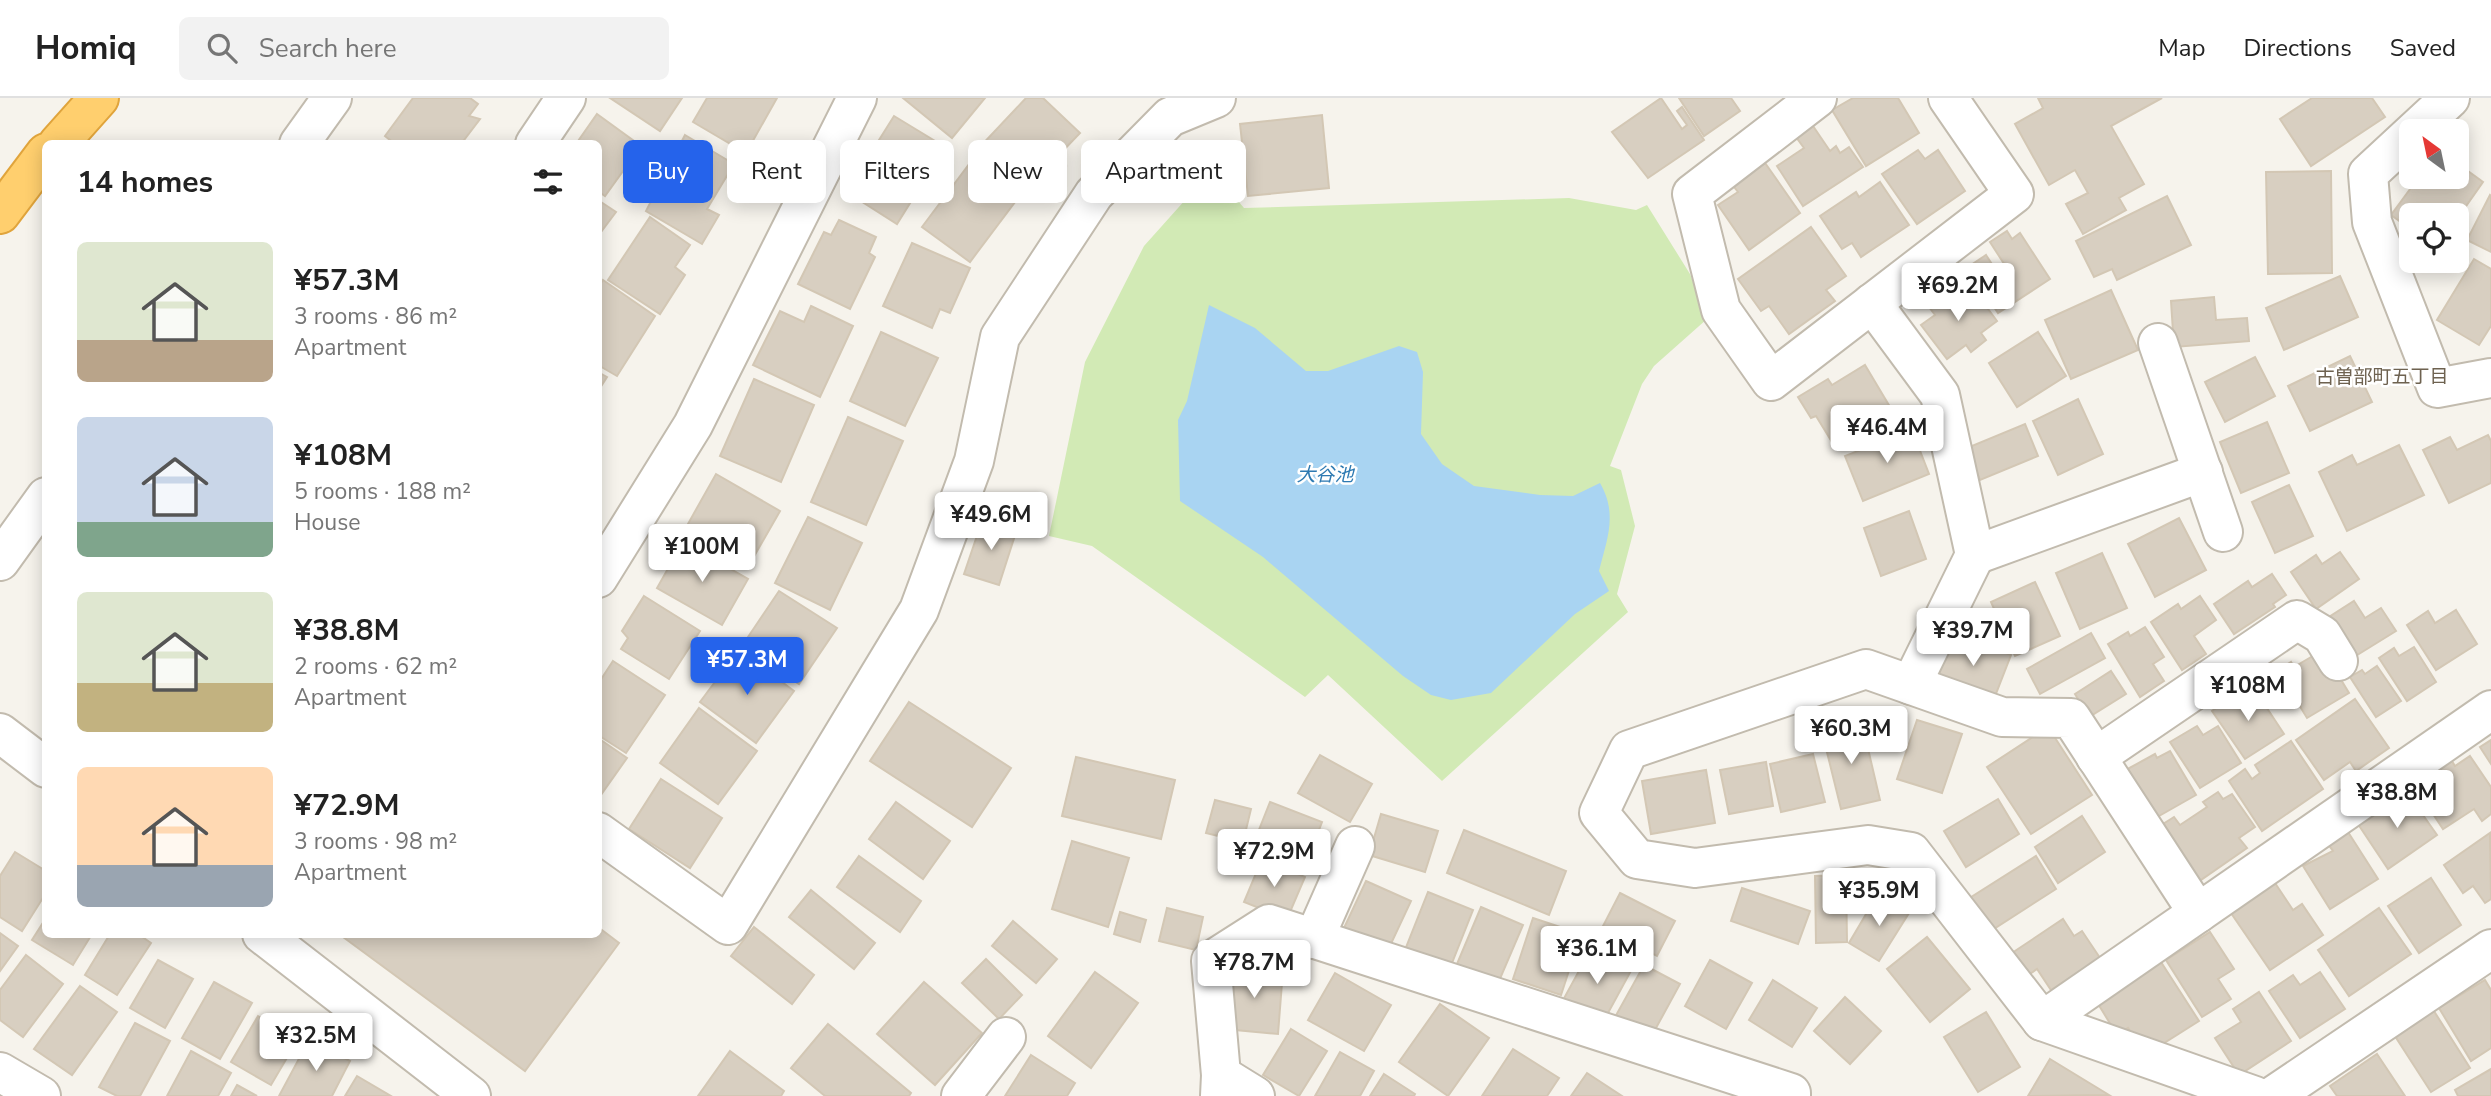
<!DOCTYPE html>
<meta charset="utf-8">
<style>
body{margin:0;font-family:"Nunito Sans","Noto Sans JP",sans-serif;background:#f2f2f2;color:#222;height:100vh;display:flex;flex-direction:column;font-size:26px;white-space:nowrap}
*{box-sizing:border-box;margin:0}
p{font-size:23px;color:#767676}
.icon{flex:none;width:38px;height:38px;fill:none;stroke:currentColor;stroke-width:2;stroke-linecap:round;stroke-linejoin:round}
.map{position:relative;flex:1;overflow:hidden}
.panel{position:absolute;left:42px;top:42px;width:560px;height:798px;display:flex;flex-direction:column;background:#fff;border-radius:10px;box-shadow:0 4px 18px #0003}
.panel>*{flex:none}
.guide{position:absolute;left:623px;top:42px;width:665px;height:63px;display:flex;gap:14px}
.needle{width:46px;rotate:327deg}
.buttons{position:absolute;left:2399px;top:21px;display:grid;gap:14px}
.buttons a{display:grid;place-items:center;width:70px;height:70px;border-radius:10px;background:#fff;box-shadow:0 4px 18px #0003;font-size:35px}
.price{position:absolute;translate:-50% -60px;padding:0 16px;border-radius:7px;background:#fff;color:#222;font-size:23px;line-height:46px;filter:drop-shadow(0 2px 4px #0008)}
.price::after{content:'';position:absolute;left:50%;top:42px;width:21px;height:16px;margin-left:-10px;background:inherit;clip-path:polygon(0 0,100% 0,50% 100%)}
.price.selected{background:#2563eb;color:#fff}
ul{padding:0;list-style:none}
li{display:flex;align-items:center;gap:21px;height:175px;padding:0 35px}
li span{display:grid;place-items:center;flex:none;width:196px;height:140px;border-radius:10px;color:#555}
li>.icon{margin-inline-start:auto}
span .icon{width:84px;height:84px;fill:#fffc;stroke-width:1}
li b{font-size:30px}
h2{display:flex;justify-content:space-between;align-items:center;height:84px;padding:0 35px;font-size:30px}
.tag{padding:0 24px;border-radius:10px;background:#fff;box-shadow:0 4px 18px #0003;font-size:24px;line-height:63px}
.tag.selected{background:#2563eb;color:#fff}
header{display:flex;align-items:center;gap:42px;box-sizing:border-box;height:98px;padding:0 35px;background:#fff;border-bottom:2px solid #e0e0e0}
header strong{font-size:33px}
nav{display:flex;gap:38px;margin-inline-start:auto;font-size:24px}
.search{width:490px;height:63px;background:#f2f2f2;display:flex;align-items:center;gap:18px;box-sizing:border-box;padding:0 24px;border-radius:10px;color:#767676;font-size:26px}
.map>svg:first-child{display:block}
.green{fill:#d2eab5}
.water{fill:#a9d4f2}
.building{fill:#d8cfc1;stroke:#d3c7b4;stroke-width:2}
.lines{fill:none;stroke-linecap:round;stroke-linejoin:round}
.minor-casing{stroke:#c2bbae;stroke-width:42}
.tertiary-casing{stroke:#c2bbae;stroke-width:42}
.motorway-casing{stroke:#e0a43c;stroke-width:42}
.minor{stroke:#fff;stroke-width:38}
.tertiary{stroke:#fff;stroke-width:38}
.motorway{stroke:#ffcf6e;stroke-width:38}
.labels{text-anchor:middle;stroke-width:5;stroke-linejoin:round;paint-order:stroke}
.neighbourhood-label{font-size:19px;fill:#6e6250;stroke:#fff}
.water-label{font-size:19px;font-style:italic;fill:#2e7ab2;stroke:#fff}
</style>
<header>
<strong>Homiq</strong>
<div class="search"><svg class="icon" aria-label="search" viewBox="0 0 24 24"><circle cx="10" cy="10" r="6"/><path d="M15 15l6 6"/></svg>Search here</div>
<nav><a>Map</a><a>Directions</a><a>Saved</a></nav>
</header>
<div class="map">
<svg width="2491" height="998" viewBox="0 0 2491 998">
<rect width="100%" height="100%" fill="#f6f3ec"/>
<polygon class="green" points="1212,72 1244,110 1569,100 1636,112 1647,107 1690,176 1707,221 1654,268 1642,286 1610,368 1621,372 1635,428 1617,496 1628,514 1442,683 1328,577 1305,599 1092,448 1049,438 1085,264 1144,148"/>
<path class="water" d="M1209 207 1255 230 1306 273H1328L1399 248 1417 254 1423 274 1421 336 1442 366 1474 388 1540 397 1573 398 1600 385C1618 416 1607 441 1599 473L1609 493 1575 516 1491 595 1451 602 1431 597 1403 578 1263 459 1180 403 1178 322 1187 303Z"/>
<g class="building">
<polygon points="413,0 470,0 478,6 469,18 480,21 461,46 395,46 385,38"/>
<polygon points="610,0 682,0 660,33"/>
<polygon points="707,0 777,0 746,55 693,24"/>
<polygon points="903,0 985,0 952,40"/>
<polygon points="1026,0 1043,0 1080,35 1057,59 1066,68 1034,102 978,51"/>
<polygon points="1661,0 1682,31 1687,27 1677,13 1682,9 1704,42 1648,80 1612,34"/>
<polygon points="1679,0 1731,0 1740,13 1704,38"/>
<polygon points="1853,0 1898,0 1919,35 1866,68 1832,12"/>
<polygon points="2038,0 2162,0 2111,28 2144,86 2119,100 2126,112 2083,136 2066,106 2088,95 2075,72 2049,87 2015,26 2043,10"/>
<polygon points="2312,0 2372,0 2385,19 2311,68 2280,21"/>
<polygon points="597,16 641,48 605,98 598,93 598,46 576,46"/>
<polygon points="1322,17 1329,90 1248,98 1240,26"/>
<polygon points="894,18 945,49 897,126 856,100 869,80 859,74"/>
<polygon points="1813,28 1830,53 1836,48 1840,55 1849,49 1863,69 1803,108 1777,68 1804,50 1796,39"/>
<polygon points="685,37 734,66 707,111 719,117 702,146 646,113"/>
<polygon points="1918,52 1925,61 1938,52 1965,93 1917,126 1882,76"/>
<polygon points="1763,62 1800,115 1749,152 1718,107 1738,94 1731,85"/>
<polygon points="970,65 1018,100 970,164 922,129"/>
<polygon points="2457,65 2483,84 2457,121 2457,117 2412,117 2412,132 2391,117 2419,79 2457,79"/>
<polygon points="2331,73 2332,175 2268,176 2266,74"/>
<polygon points="1880,84 1909,127 1861,159 1852,145 1842,151 1820,118 1856,94 1859,99"/>
<polygon points="2490,97 2491,98 2491,154 2467,142"/>
<polygon points="2167,98 2191,147 2117,182 2112,171 2094,179 2076,143"/>
<polygon points="598,102 616,114 598,138"/>
<polygon points="650,119 690,147 675,169 685,177 660,216 608,182"/>
<polygon points="839,122 876,139 869,155 875,159 850,211 798,186 824,134 831,137"/>
<polygon points="1811,129 1846,178 1826,192 1835,203 1789,236 1769,208 1761,213 1738,181"/>
<polygon points="2007,133 2012,141 2020,135 2050,181 1998,215 1968,169 1986,157 1999,177 2008,172 1990,144"/>
<polygon points="912,145 970,170 950,215 940,211 932,230 883,208"/>
<polygon points="2474,161 2491,171 2491,228 2479,247 2437,222"/>
<polygon points="2340,178 2358,219 2284,252 2266,210"/>
<polygon points="603,182 655,218 617,278 598,267 598,189"/>
<polygon points="1955,189 1969,207 1979,199 1997,223 1981,235 1986,242 1971,254 1966,247 1947,261 1921,227 1935,217 1929,209"/>
<polygon points="2111,192 2138,252 2071,281 2045,222"/>
<polygon points="2214,199 2216,222 2247,220 2249,243 2174,249 2171,203"/>
<polygon points="811,208 853,228 820,299 753,267 780,213 804,224"/>
<polygon points="881,234 938,260 905,328 850,303"/>
<polygon points="2038,234 2066,278 2017,309 1989,265"/>
<polygon points="2350,258 2372,304 2310,333 2288,288"/>
<polygon points="2255,259 2275,298 2225,324 2205,284"/>
<polygon points="1865,267 1893,314 1835,349 1816,318 1811,320 1798,299 1828,281 1832,287"/>
<polygon points="598,274 607,279 598,293"/>
<polygon points="754,281 814,307 781,384 720,358"/>
<polygon points="2078,301 2103,356 2058,377 2033,323"/>
<polygon points="848,319 903,343 866,427 811,404"/>
<polygon points="2267,324 2289,375 2241,395 2220,344"/>
<polygon points="2025,326 2038,358 1980,382 1967,350"/>
<polygon points="1912,332 1929,376 1863,403 1845,358"/>
<polygon points="2488,337 2491,343 2491,385 2449,405 2423,352 2450,339 2457,352"/>
<polygon points="2399,347 2424,397 2347,433 2319,374 2352,357 2357,367"/>
<polygon points="716,376 780,413 748,469 684,433"/>
<polygon points="2289,387 2313,438 2275,455 2252,404"/>
<polygon points="1909,413 1926,461 1881,478 1864,430"/>
<polygon points="808,419 862,445 830,512 775,485"/>
<polygon points="983,420 1017,431 999,487 964,476"/>
<polygon points="2179,420 2206,472 2155,499 2128,446"/>
<polygon points="683,444 748,481 722,527 657,490"/>
<polygon points="2340,454 2359,481 2316,511 2291,474 2316,457 2322,466"/>
<polygon points="2102,455 2127,510 2080,531 2056,475"/>
<polygon points="2272,476 2286,497 2273,506 2275,509 2234,536 2214,506 2248,483 2252,489"/>
<polygon points="2035,484 2060,538 2015,558 1991,504"/>
<polygon points="779,493 837,530 799,586 742,548"/>
<polygon points="644,498 700,533 669,581 621,551 628,540 622,533"/>
<polygon points="2200,498 2216,522 2194,538 2206,556 2182,572 2151,524 2178,506 2181,511"/>
<polygon points="2354,503 2365,520 2381,510 2396,533 2346,564 2321,524"/>
<polygon points="2456,512 2477,546 2436,572 2407,527 2428,513 2435,525"/>
<polygon points="2145,529 2164,559 2153,566 2164,583 2140,599 2108,546 2128,534 2130,538"/>
<polygon points="1955,534 2011,557 1992,606 1936,584"/>
<polygon points="2091,535 2105,560 2040,596 2027,571"/>
<polygon points="2414,549 2436,584 2407,603 2379,560 2394,550 2399,558"/>
<polygon points="739,552 794,593 756,645 700,604"/>
<polygon points="2323,552 2349,595 2307,620 2278,572 2291,564 2294,569"/>
<polygon points="613,563 665,597 626,655 598,637 598,586"/>
<polygon points="2377,568 2401,603 2376,619 2350,579 2362,572 2365,576"/>
<polygon points="2111,573 2126,596 2089,619 2075,596"/>
<polygon points="2255,592 2284,636 2245,661 2212,613 2234,597 2238,603"/>
<polygon points="2355,601 2389,650 2356,673 2350,664 2324,682 2296,642"/>
<polygon points="909,604 1011,670 972,729 870,663"/>
<polygon points="699,610 757,653 718,706 660,665"/>
<polygon points="1917,622 1962,636 1942,695 1897,681"/>
<polygon points="1862,625 1880,702 1841,711 1822,634"/>
<polygon points="2197,628 2203,637 2218,628 2241,665 2200,690 2170,644"/>
<polygon points="2048,629 2092,697 2031,736 1987,669"/>
<polygon points="598,640 627,660 598,701"/>
<polygon points="2491,642 2491,666 2480,649"/>
<polygon points="2291,643 2323,691 2262,733 2229,683 2245,671 2252,681 2260,675 2255,667"/>
<polygon points="2170,653 2196,697 2152,722 2124,673 2155,656 2157,660"/>
<polygon points="1813,656 1825,704 1781,714 1770,666"/>
<polygon points="1320,657 1372,686 1350,724 1298,695"/>
<polygon points="2470,658 2491,689 2491,716 2482,723 2474,711 2443,731 2412,684 2450,660 2455,668"/>
<polygon points="1076,659 1175,682 1161,741 1062,718"/>
<polygon points="1766,664 1773,708 1729,716 1720,672"/>
<polygon points="1706,672 1715,725 1651,736 1642,683"/>
<polygon points="661,681 722,720 690,770 629,731"/>
<polygon points="2406,693 2437,737 2388,771 2358,726"/>
<polygon points="2218,694 2223,701 2232,696 2255,729 2239,740 2247,750 2198,784 2166,737 2169,735 2163,726 2174,719 2180,727 2207,709 2203,704"/>
<polygon points="1998,701 2019,736 1966,769 1944,733"/>
<polygon points="1215,702 1251,711 1243,744 1206,735"/>
<polygon points="896,704 950,743 923,781 869,741"/>
<polygon points="1270,704 1322,724 1305,768 1253,747"/>
<polygon points="1381,716 1438,733 1425,774 1369,757"/>
<polygon points="2082,718 2105,754 2058,785 2035,749"/>
<polygon points="1464,732 1566,773 1549,817 1447,775"/>
<polygon points="2348,734 2378,781 2330,811 2303,768 2333,753 2328,746"/>
<polygon points="2490,735 2491,801 2485,805 2473,788 2463,795 2444,767"/>
<polygon points="1072,743 1129,760 1108,829 1052,811"/>
<polygon points="15,754 46,773 46,795 22,833 0,819 0,778"/>
<polygon points="859,758 921,803 900,834 837,789"/>
<polygon points="2036,758 2056,791 1989,834 1968,801"/>
<polygon points="1262,761 1305,779 1287,821 1244,804"/>
<polygon points="1846,777 1847,844 1816,845 1815,778"/>
<polygon points="2431,780 2461,827 2419,855 2388,808"/>
<polygon points="1366,783 1411,803 1389,850 1344,830"/>
<polygon points="2275,785 2293,812 2302,806 2323,837 2270,872 2231,815"/>
<polygon points="1742,790 1810,813 1798,846 1731,823"/>
<polygon points="811,792 875,845 854,871 789,819"/>
<polygon points="1428,794 1473,812 1450,870 1405,852"/>
<polygon points="1620,795 1675,823 1657,858 1602,830"/>
<polygon points="1878,796 1909,815 1879,863 1849,845"/>
<polygon points="1481,809 1523,827 1499,883 1457,866"/>
<polygon points="1167,810 1203,819 1196,852 1159,843"/>
<polygon points="2379,810 2411,856 2349,898 2318,852"/>
<polygon points="1120,814 1146,822 1140,844 1114,836"/>
<polygon points="46,820 46,836 92,836 73,867 32,842"/>
<polygon points="1533,820 1581,836 1561,897 1513,881"/>
<polygon points="2063,821 2074,838 2082,833 2100,860 2051,892 2037,871 2027,878 2012,855"/>
<polygon points="1013,823 1057,861 1036,885 992,848"/>
<polygon points="598,829 619,845 525,973 339,836 598,836"/>
<polygon points="754,829 814,877 792,906 731,858"/>
<polygon points="2210,834 2234,871 2218,881 2231,901 2202,919 2166,862"/>
<polygon points="0,835 18,848 0,873"/>
<polygon points="110,836 138,836 151,845 117,897 85,877"/>
<polygon points="1927,839 1970,891 1930,924 1887,871"/>
<polygon points="1592,849 1632,871 1602,926 1562,904"/>
<polygon points="26,857 63,886 23,939 0,922 0,892"/>
<polygon points="986,861 1022,897 999,921 962,885"/>
<polygon points="158,862 193,881 165,930 130,910"/>
<polygon points="1710,862 1752,885 1726,931 1685,908"/>
<polygon points="2161,864 2199,923 2145,957 2128,930 2117,937 2097,904"/>
<polygon points="1231,867 1283,872 1278,936 1225,931"/>
<polygon points="1644,867 1680,886 1650,941 1614,921"/>
<polygon points="1095,874 1138,905 1091,970 1048,938"/>
<polygon points="2320,874 2345,911 2300,940 2269,893 2293,877 2300,887"/>
<polygon points="1335,875 1391,907 1364,953 1308,922"/>
<polygon points="1773,882 1817,910 1792,949 1749,922"/>
<polygon points="2485,882 2491,892 2491,950 2471,963 2439,910"/>
<polygon points="214,884 252,905 220,961 182,940"/>
<polygon points="924,884 982,935 935,987 877,936"/>
<polygon points="80,888 117,914 72,977 34,951"/>
<polygon points="2259,894 2291,943 2239,977 2215,940 2241,924 2233,911"/>
<polygon points="1845,899 1881,933 1850,966 1814,933"/>
<polygon points="1440,906 1489,940 1448,998 1399,964"/>
<polygon points="2432,910 2470,970 2431,994 2393,935"/>
<polygon points="1986,914 2020,969 1978,994 1944,939"/>
<polygon points="258,918 298,941 271,987 231,964"/>
<polygon points="135,925 170,943 140,998 117,998 99,989"/>
<polygon points="828,926 911,995 909,998 825,998 791,970"/>
<polygon points="1291,931 1327,953 1299,998 1263,977"/>
<polygon points="309,942 350,963 332,998 279,998"/>
<polygon points="1513,951 1559,980 1547,998 1482,998"/>
<polygon points="191,953 231,975 218,998 167,998"/>
<polygon points="730,953 784,993 781,998 698,998"/>
<polygon points="1340,954 1374,973 1360,998 1315,998"/>
<polygon points="2377,956 2405,998 2337,998 2330,988"/>
<polygon points="1031,957 1075,985 1067,998 1005,998"/>
<polygon points="2050,961 2109,997 2028,998"/>
<polygon points="2491,971 2491,998 2458,998 2455,992"/>
<polygon points="1587,975 1622,998 1571,998"/>
<polygon points="1384,976 1415,996 1414,998 1370,998"/>
<polygon points="357,978 391,998 345,998"/>
<polygon points="237,987 257,998 231,998"/>
</g>
<g class="lines">
<defs>
<g id="minor">
<polyline points="1817,0 1692,96 1721,212 1771,283 2014,96 1948,0"/>
<polyline points="2450,0 2368,76 2372,124 2437,290 2491,280"/>
<polyline points="535,46 566,0"/>
<polyline points="1872,205 1940,297 1975,457 1911,587"/>
<polyline points="2158,245 2223,434"/>
<polyline points="1975,457 2203,374"/>
<polyline points="598,480 693,327 857,0"/>
<polyline points="2096,659 2297,522 2322,537 2338,563"/>
<polyline points="598,734 728,827 919,512 974,363 1000,239 1094,96 1170,19 1216,0"/>
<polyline points="2198,815 2071,620 2002,619 1866,571 1629,652 1599,715 1637,761 1695,770 1868,747 1911,754 2042,923 2255,998"/>
<polyline points="1314,841 1355,748"/>
<polyline points="2042,923 2491,612"/>
<polyline points="0,974 41,998"/>
<polyline points="1221,977 1255,998"/>
<polyline points="961,998 1006,939"/>
<polyline points="1220,998 1221,977 1211,863 1269,826 1791,995 1791,998"/>
<polyline points="2273,998 2491,851"/>
</g>
<g id="tertiary">
<polyline points="299,46 332,0"/>
<polyline points="0,463 46,399"/>
<polyline points="0,635 46,670"/>
<polyline points="262,836 471,998"/>
</g>
<g id="motorway">
<polyline points="58,46 99,0"/>
<polyline points="0,116 46,55"/>
</g>
</defs>
<use href="#minor" class="minor-casing"/>
<use href="#tertiary" class="tertiary-casing"/>
<use href="#motorway" class="motorway-casing"/>
<use href="#minor" class="minor"/>
<use href="#tertiary" class="tertiary"/>
<use href="#motorway" class="motorway"/>
</g>
<g class="labels">
<g class="neighbourhood-label">
<text x="2382" y="285">古曽部町五丁目</text>
</g>
<g class="water-label">
<text x="1325" y="383">大谷池</text>
</g>
</g>
</svg>
<div class="buttons">
<a><svg class="needle" viewBox="-14 -14 28 28"><path d="M0-13l5 13h-10z" fill="#e53935"/><path d="M0 13l5-13h-10z" fill="#767676"/></svg></a>
<a><svg class="icon" aria-label="locate" viewBox="0 0 24 24"><circle cx="12" cy="12" r="6"/><path d="M12 2v4M12 18v4M2 12h4M18 12h4"/></svg></a>
</div>
<b class="price" style="left:1958px;top:225px">¥69.2M</b>
<b class="price" style="left:1887px;top:367px">¥46.4M</b>
<b class="price" style="left:991px;top:454px">¥49.6M</b>
<b class="price" style="left:702px;top:486px">¥100M</b>
<b class="price" style="left:1973px;top:570px">¥39.7M</b>
<b class="price selected" style="left:747px;top:599px">¥57.3M</b>
<b class="price" style="left:2248px;top:625px">¥108M</b>
<b class="price" style="left:1851px;top:668px">¥60.3M</b>
<b class="price" style="left:2397px;top:732px">¥38.8M</b>
<b class="price" style="left:1274px;top:791px">¥72.9M</b>
<b class="price" style="left:1879px;top:830px">¥35.9M</b>
<b class="price" style="left:1597px;top:888px">¥36.1M</b>
<b class="price" style="left:1254px;top:902px">¥78.7M</b>
<b class="price" style="left:316px;top:975px">¥32.5M</b>
<div class="guide">
<a class="tag selected">Buy</a>
<a class="tag">Rent</a>
<a class="tag">Filters</a>
<a class="tag">New</a>
<a class="tag">Apartment</a>
</div>
<section class="panel">
<h2>14 homes<svg class="icon" aria-label="filters" viewBox="0 0 24 24"><path d="M4 7h16M4 17h16"/><circle cx="9" cy="7" r="2"/><circle cx="15" cy="17" r="2"/></svg></h2>
<ul>
<li><span style="background:linear-gradient(#dfe7d0 70%,#b9a48a 0)"><svg class="icon" aria-label="home" viewBox="0 0 24 24"><path d="M3 11l9-7 9 7M6 9v11h12V9"/></svg></span><div><b>¥57.3M</b><p>3 rooms · 86 m²</p><p>Apartment</p></div></li>
<li><span style="background:linear-gradient(#c9d6e8 75%,#7fa58c 0)"><svg class="icon" aria-label="home" viewBox="0 0 24 24"><path d="M3 11l9-7 9 7M6 9v11h12V9"/></svg></span><div><b>¥108M</b><p>5 rooms · 188 m²</p><p>House</p></div></li>
<li><span style="background:linear-gradient(#dfe7d0 65%,#c2b280 0)"><svg class="icon" aria-label="home" viewBox="0 0 24 24"><path d="M3 11l9-7 9 7M6 9v11h12V9"/></svg></span><div><b>¥38.8M</b><p>2 rooms · 62 m²</p><p>Apartment</p></div></li>
<li><span style="background:linear-gradient(#ffd9b3 70%,#9aa5b1 0)"><svg class="icon" aria-label="home" viewBox="0 0 24 24"><path d="M3 11l9-7 9 7M6 9v11h12V9"/></svg></span><div><b>¥72.9M</b><p>3 rooms · 98 m²</p><p>Apartment</p></div></li>
</ul>
</section>
</div>
